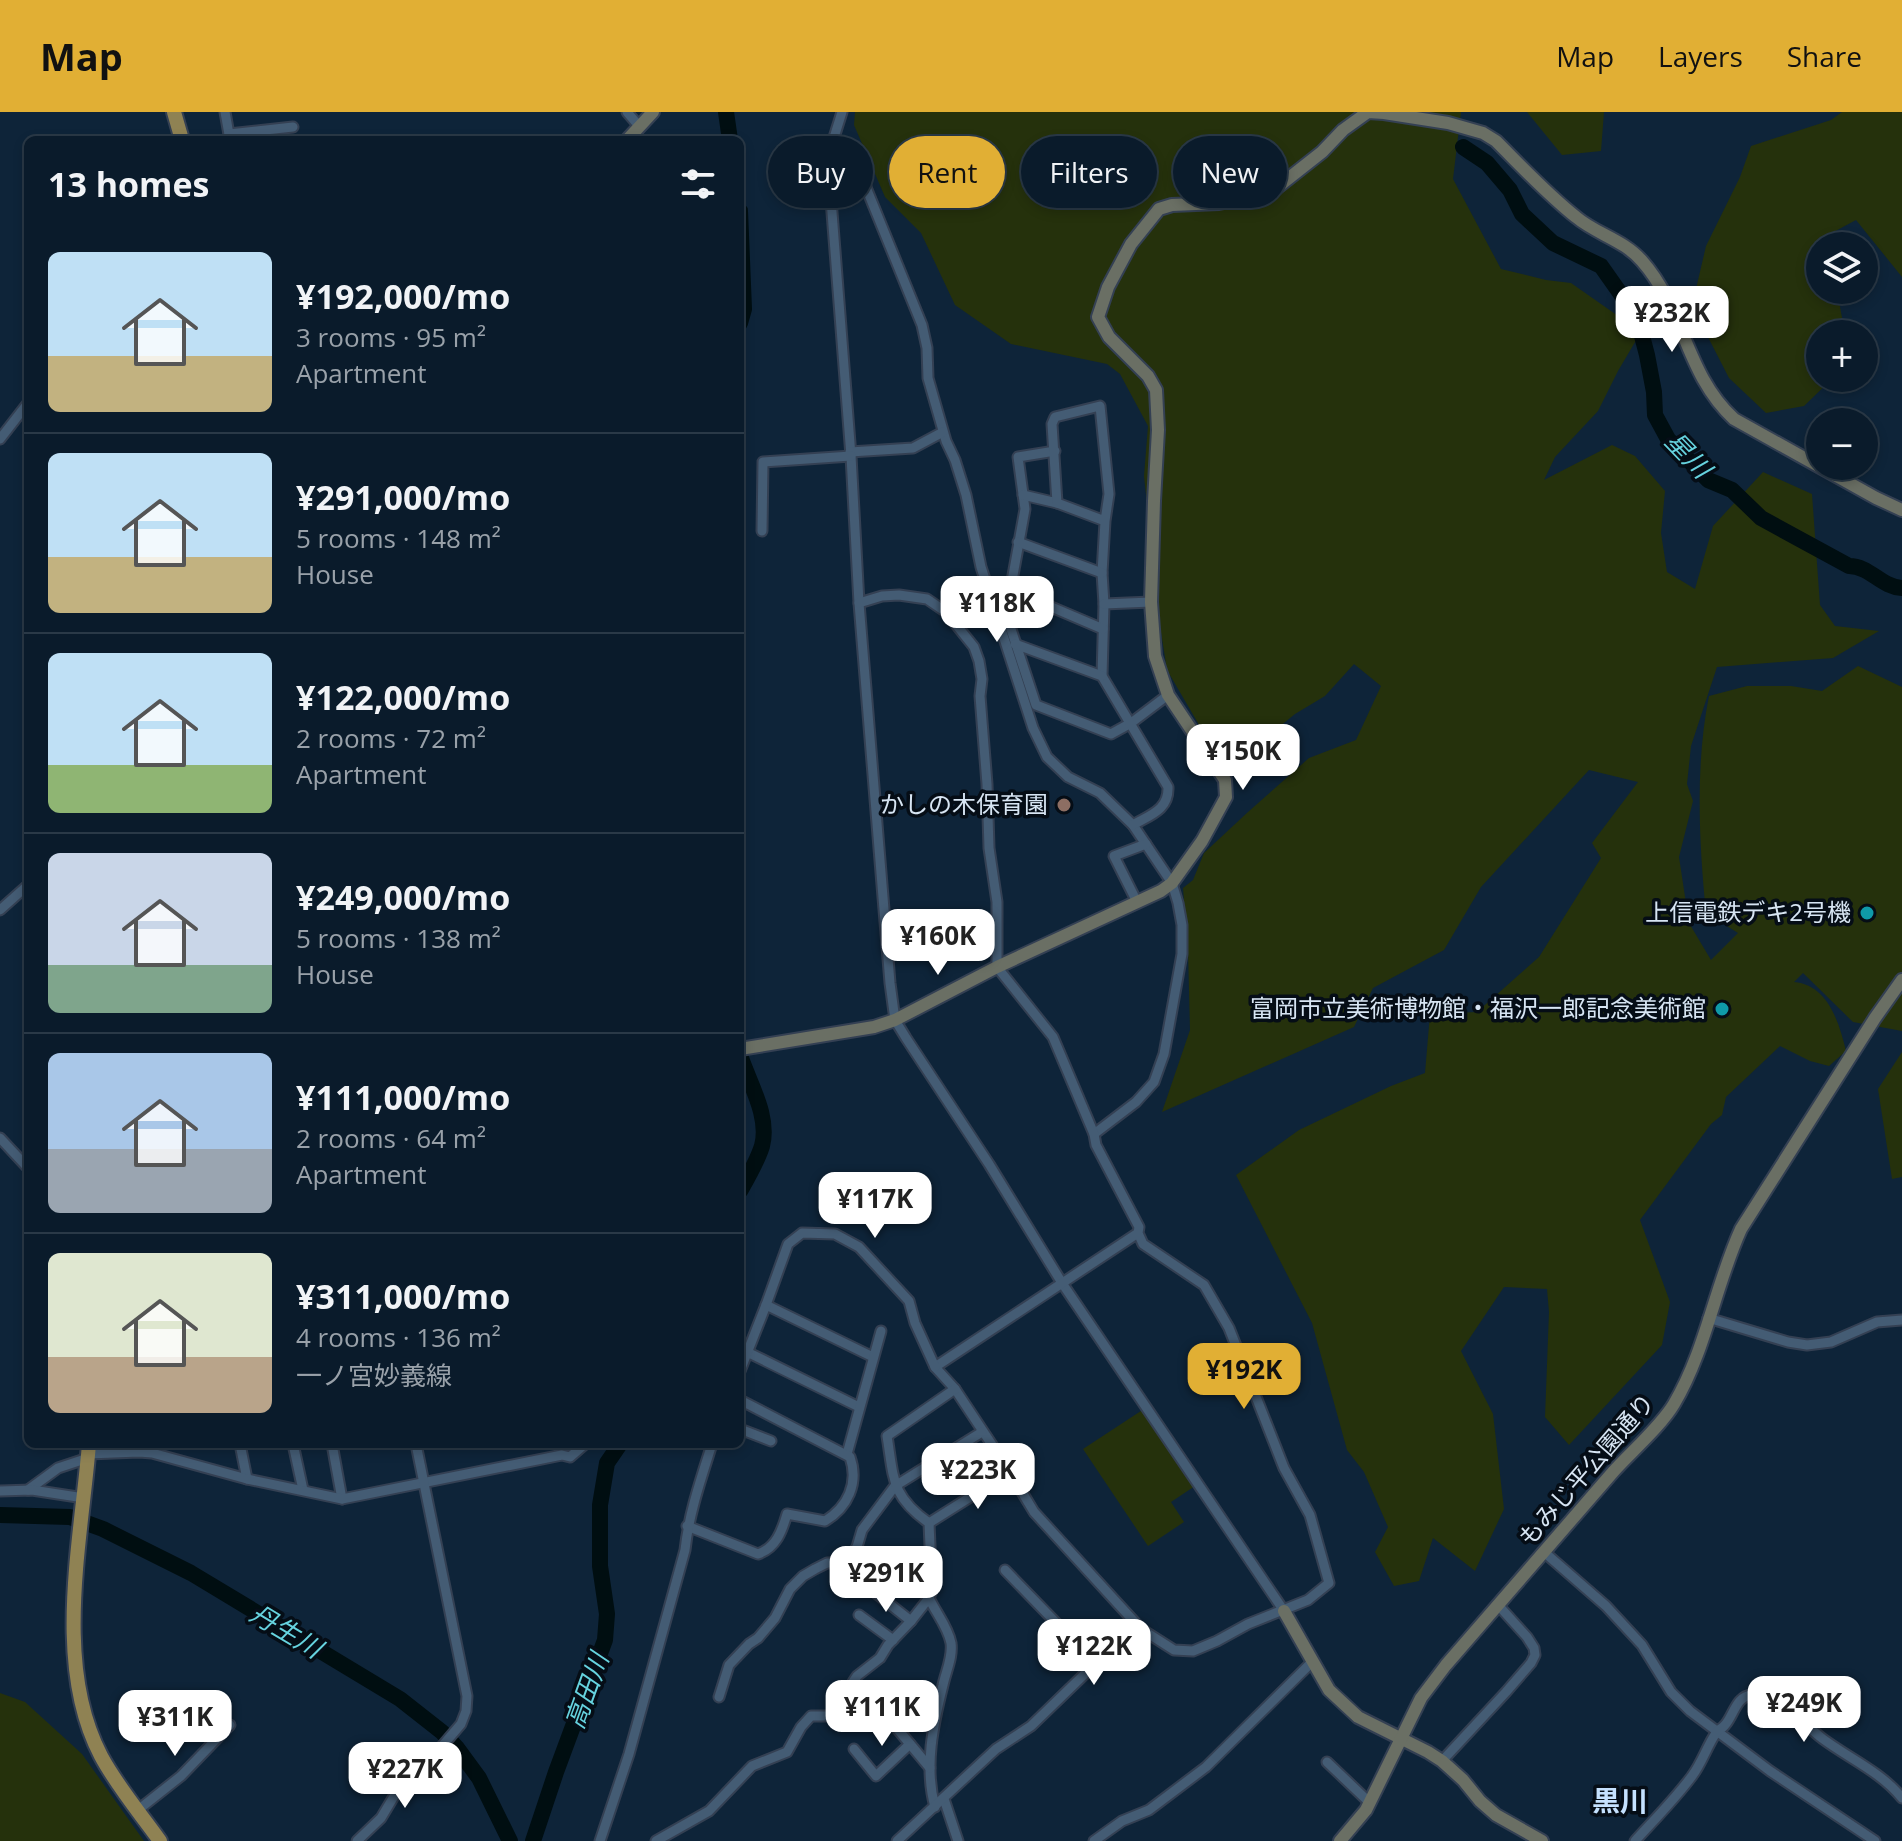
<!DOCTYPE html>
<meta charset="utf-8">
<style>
body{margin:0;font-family:"Open Sans","Noto Sans JP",sans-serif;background:#132433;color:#f1f3f6;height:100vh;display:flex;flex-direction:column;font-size:30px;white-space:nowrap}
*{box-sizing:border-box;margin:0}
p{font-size:26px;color:#99a1a9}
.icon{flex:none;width:44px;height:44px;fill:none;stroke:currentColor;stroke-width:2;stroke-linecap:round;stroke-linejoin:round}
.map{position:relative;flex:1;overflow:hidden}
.panel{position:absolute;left:24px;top:24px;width:720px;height:1312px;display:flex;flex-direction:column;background:#0a1b2b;border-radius:12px;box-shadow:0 4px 12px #0003,0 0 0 2px #2a3947}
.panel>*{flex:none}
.banner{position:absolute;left:768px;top:24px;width:760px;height:72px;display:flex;gap:16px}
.tools{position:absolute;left:1806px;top:120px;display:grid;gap:16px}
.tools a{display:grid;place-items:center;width:72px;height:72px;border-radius:50%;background:#0a1b2b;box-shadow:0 4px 12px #0003,0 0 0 2px #2a3947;font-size:40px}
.price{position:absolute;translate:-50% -68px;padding:0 18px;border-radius:16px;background:#fff;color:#222;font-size:26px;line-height:52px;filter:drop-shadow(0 2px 4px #0008)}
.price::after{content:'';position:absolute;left:50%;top:48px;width:24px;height:18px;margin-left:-12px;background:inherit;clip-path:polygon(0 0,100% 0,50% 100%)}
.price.selected{background:#e1af34;color:#111}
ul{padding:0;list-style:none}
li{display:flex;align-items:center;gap:24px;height:200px;padding:0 24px}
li+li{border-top:2px solid #2a3947}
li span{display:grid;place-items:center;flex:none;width:224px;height:160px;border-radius:12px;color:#555}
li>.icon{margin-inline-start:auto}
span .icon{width:96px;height:96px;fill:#fffc;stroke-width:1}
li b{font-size:34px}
h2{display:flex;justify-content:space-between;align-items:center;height:96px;padding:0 24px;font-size:34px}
.tag{padding:0 28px;border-radius:36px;background:#0a1b2b;box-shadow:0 4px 12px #0003,0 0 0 2px #2a3947;font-size:28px;line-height:72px}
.tag.selected{background:#e1af34;color:#111}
header{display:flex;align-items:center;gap:48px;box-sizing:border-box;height:112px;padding:0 40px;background:#e1af34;color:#111}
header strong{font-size:38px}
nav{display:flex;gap:44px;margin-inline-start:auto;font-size:28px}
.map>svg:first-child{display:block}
.green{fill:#25310c}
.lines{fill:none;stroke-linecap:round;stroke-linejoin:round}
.river{stroke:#000e11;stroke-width:16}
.street-casing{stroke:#344053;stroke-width:13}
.secondary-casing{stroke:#344053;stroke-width:16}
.primary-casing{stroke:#344053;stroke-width:18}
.street{stroke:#445c74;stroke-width:9}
.secondary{stroke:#6a6f64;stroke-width:12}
.primary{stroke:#8f8253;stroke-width:14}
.education-dot{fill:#8d6e63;stroke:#050d16;stroke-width:3}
.culture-dot{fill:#0f9aa8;stroke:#050d16;stroke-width:3}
.labels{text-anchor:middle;stroke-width:7;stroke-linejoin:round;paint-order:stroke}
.poi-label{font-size:24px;fill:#d7e5f3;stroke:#050d16;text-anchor:end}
.street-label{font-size:24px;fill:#d7e5f3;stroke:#050d16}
.water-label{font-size:26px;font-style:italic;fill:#66d3df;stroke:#050d16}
.quarter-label{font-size:28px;font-weight:bold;fill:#c5e1fe;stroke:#050d16}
</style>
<header>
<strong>Map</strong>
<nav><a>Map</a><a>Layers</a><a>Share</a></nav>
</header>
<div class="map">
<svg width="1902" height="1729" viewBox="0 0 1902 1729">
<rect width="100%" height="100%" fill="#0e2439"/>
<g class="green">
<path d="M855 0H1461L1453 67 1501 157 1546 168 1571 171 1641 220 1618 259 1598 299 1555 345 1544 368 1612 333 1635 344 1665 379 1661 421 1667 460 1695 477 1713 414 1763 360 1812 382 1820 493 1835 514 1879 519 1833 546 1717 555 1691 634 1687 672 1693 689 1679 745 1689 811 1711 848 1738 821 1706 801C1699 731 1695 653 1709 584L1747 574H1791L1822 579 1858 554 1902 575V919L1853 910 1803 861 1794 870C1828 873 1839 910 1846 939L1829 954 1810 949 1780 934 1726 985 1722 1003 1711 1012 1640 1108 1670 1190 1662 1233 1569 1333 1545 1305 1549 1200 1547 1177 1504 1175 1461 1239 1493 1302 1504 1397 1475 1459 1433 1426 1419 1469 1394 1474 1375 1440 1388 1415 1364 1360 1347 1338 1312 1211 1236 1063 1299 1018 1391 974 1425 961 1430 902 1477 900 1539 845 1601 746 1592 731 1638 670 1589 658 1481 775 1444 838 1373 876 1354 915 1162 1000 1190 918 1188 838 1183 776 1193 768 1204 741 1248 700 1309 646 1356 628 1381 574 1354 552 1325 584 1295 602 1251 638 1216 642 1167 558 1160 514 1144 364 1148 314 1120 262 1107 252 1011 232 955 193 921 121 885 85 854 13Z"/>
<polygon points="1527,0 1604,0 1601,39 1562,43"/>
<polygon points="1842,0 1902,0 1902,165 1856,108 1828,123 1830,134 1820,134 1820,178 1837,178 1844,217 1843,222 1820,222 1820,266 1833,266 1804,294 1766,301 1729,266 1692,194 1706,134 1740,65 1751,34 1831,8"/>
<polygon points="1902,940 1902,1065 1892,1067 1878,977"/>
<polygon points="1147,1295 1198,1372 1171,1390 1184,1410 1148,1434 1083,1337"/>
<polygon points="0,1581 25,1590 82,1642 144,1729 0,1729"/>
</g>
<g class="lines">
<g class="river">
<polyline points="726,0 730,28"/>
<path d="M1463 35 1487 51 1510 78 1522 102 1553 131 1601 154 1637 205 1647 243 1654 280 1655 303 1668 327 1708 368 1732 378 1761 406 1849 454C1870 454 1881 475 1902 476"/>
<polyline points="740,99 744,197 740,211"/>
<path d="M740 943C749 971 770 1004 762 1034 757 1050 748 1065 740 1079"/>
<polyline points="0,1403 70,1405 103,1417 191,1461 400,1587 442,1620 457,1636 479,1666 510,1729"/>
<polyline points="533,1729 556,1660 605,1528 607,1502 600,1454 600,1393 607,1351 620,1332"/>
</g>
<defs>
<g id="street">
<polyline points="225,0 230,28"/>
<polyline points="627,0 639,14"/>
<polyline points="842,0 832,32 829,62 851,344 859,491 890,871 895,908 906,926 989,1052 1062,1171 1284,1499"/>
<polyline points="229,22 293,15"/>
<polyline points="832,32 850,36 922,213 927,236 928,266 946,329 955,348 966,383 981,455 1033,616 1047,645 1068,665 1100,681 1133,713 1172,771 1178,791 1182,813 1182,842 1164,942 1154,970 1136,990 1094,1022"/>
<polyline points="0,327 28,291"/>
<polyline points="1055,339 1018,345 1025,397 1006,502 1036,593 1111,622 1131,611 1168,583"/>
<polyline points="850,340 913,336 943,320"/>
<polyline points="1023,383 1057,391"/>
<path d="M1105 409 1057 391 1052 312 1055 305 1100 294 1109 382 1105 409 1102 461 1104 492 1102 564 1168 675C1169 698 1150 703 1133 713"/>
<polyline points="762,419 763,350 851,344"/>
<polyline points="1018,430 1102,461"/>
<polyline points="1009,477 1103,517"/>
<polyline points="859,491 882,484 899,483 927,487 946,500 974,535 979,549 982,567 980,584 987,672 989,736 997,790 997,855 1053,925 1094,1022 1096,1033 1139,1115 1138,1121 1143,1132 1204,1173 1229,1216 1284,1356 1310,1403 1329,1471 1308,1488 1248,1512 1217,1529 1193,1539 1174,1538 1141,1517 1034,1400 1010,1360 955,1277 935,1255 1138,1121"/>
<polyline points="1104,492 1151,490"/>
<polyline points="1015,532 1102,564"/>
<polyline points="1137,790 1114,744 1146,732"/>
<polyline points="0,798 28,773"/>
<polyline points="0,1026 28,1056"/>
<polyline points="766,1193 873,1245"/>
<polyline points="1708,1206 1788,1230 1807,1233 1831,1230 1877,1210 1902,1208"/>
<polyline points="747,1240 859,1295"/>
<polyline points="740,1259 766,1193 788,1132 802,1121 835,1122 859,1135 909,1189 915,1211 935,1255"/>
<polyline points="740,1317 771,1329"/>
<polyline points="240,1332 247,1367"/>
<polyline points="293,1332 303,1378"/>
<polyline points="332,1332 342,1387"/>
<polyline points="88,1342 139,1340 152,1341 247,1367 342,1387 562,1343 570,1345 585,1332"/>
<polyline points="847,1342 881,1219"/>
<polyline points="28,1378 58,1356 88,1346"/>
<polyline points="0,1379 32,1378 84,1386"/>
<polyline points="929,1411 1010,1360"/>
<path d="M687 1414 758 1442C776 1436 782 1419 787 1402L825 1409C848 1395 859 1371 850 1345L740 1288"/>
<polyline points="853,1440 875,1456"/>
<polyline points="1544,1440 1606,1494 1642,1533 1671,1580 1690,1599 1770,1659 1875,1729"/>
<polyline points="1005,1458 1096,1552"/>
<polyline points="868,1475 911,1509"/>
<path d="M929 1486C936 1501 948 1515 951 1531 953 1545 946 1559 943 1573 933 1613 924 1655 935 1695"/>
<polyline points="859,1503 893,1528"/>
<polyline points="719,1585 729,1553 749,1532 758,1526 775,1506 790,1477 803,1464 815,1457 827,1451 840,1451 849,1446 857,1435 862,1418 895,1374 982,1320"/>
<polyline points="895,1614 930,1656"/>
<polyline points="854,1637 876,1664 910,1632"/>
<polyline points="1442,1649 1506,1580 1531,1551 1535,1543 1534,1536 1527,1525 1499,1494"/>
<polyline points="1327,1650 1370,1691"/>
<polyline points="944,1687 958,1729"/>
<polyline points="138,1698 181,1664 230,1613"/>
<polyline points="357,1729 381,1706 399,1676 414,1667 461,1612 466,1599 467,1584 416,1332"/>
<path d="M600 1729 629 1642 685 1438C689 1401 701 1367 712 1332"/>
<path d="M656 1729 709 1699 752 1654 787 1640 801 1615 811 1604H829L844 1595 853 1570 857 1564 880 1546 888 1533 911 1509 929 1486 932 1479 929 1411C891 1384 894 1367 887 1324L955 1277"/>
<polyline points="897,1729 996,1637 1031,1614 1093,1554 1141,1517"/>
<polyline points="1094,1729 1122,1709 1149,1698 1206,1655 1312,1550"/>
<path d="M1635 1729C1654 1708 1675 1687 1692 1664 1702 1651 1707 1634 1716 1621 1720 1615 1720 1619 1725 1613 1734 1603 1736 1584 1752 1583 1779 1581 1804 1613 1823 1627 1850 1647 1881 1660 1902 1686"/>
</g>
<g id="secondary">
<polyline points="627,28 653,0"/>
<path d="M740 937 874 915 895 908 997 855 1161 779 1172 771 1202 729 1226 685 1225 668 1168 583 1155 544 1151 490 1154 389 1158 318 1156 278 1148 264 1109 225 1098 205 1108 175 1131 132 1159 97 1172 93 1219 91 1270 81 1322 40 1343 18 1368 0 1384 1 1448 11 1483 21 1496 29C1522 55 1547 82 1576 105 1596 122 1624 128 1642 149 1685 198 1685 262 1734 307L1876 386 1902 398"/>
<polyline points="1284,1499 1329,1578 1358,1605 1428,1640 1442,1649 1463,1668 1480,1689 1496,1703 1542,1729"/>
<path d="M1340 1729 1366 1698 1421 1586 1446 1553C1501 1489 1557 1425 1613 1360 1631 1340 1661 1314 1674 1292 1706 1238 1715 1174 1741 1117L1875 906 1902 868"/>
</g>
<g id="primary">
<polyline points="174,0 182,28"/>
<path d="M89 1332C81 1430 53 1553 101 1644 117 1674 140 1701 160 1729"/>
</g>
</defs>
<use href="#street" class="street-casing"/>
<use href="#secondary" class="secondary-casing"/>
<use href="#primary" class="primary-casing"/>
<use href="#street" class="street"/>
<use href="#secondary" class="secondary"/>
<use href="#primary" class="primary"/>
</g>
<circle class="education-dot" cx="1064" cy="693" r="8"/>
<g class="culture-dot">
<circle cx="1867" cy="801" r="8"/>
<circle cx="1722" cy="897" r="8"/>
</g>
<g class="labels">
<g class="poi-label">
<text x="1048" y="701">かしの木保育園</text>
<text x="1851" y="809">上信電鉄デキ2号機</text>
<text x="1706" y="905">富岡市立美術博物館・福沢一郎記念美術館</text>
</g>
<g class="street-label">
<text transform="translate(1587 1358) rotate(-49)" y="8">もみじ平公園通り</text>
</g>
<g class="water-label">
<text transform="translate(1688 343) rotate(46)" y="9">星川</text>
<text transform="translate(286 1519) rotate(31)" y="9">丹生川</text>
<text transform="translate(587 1579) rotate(-70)" y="9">高田川</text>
</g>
<g class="quarter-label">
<text x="1620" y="1699">黒川</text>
</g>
</g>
</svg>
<div class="tools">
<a><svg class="icon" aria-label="layers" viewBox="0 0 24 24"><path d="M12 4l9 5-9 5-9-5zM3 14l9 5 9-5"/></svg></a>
<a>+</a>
<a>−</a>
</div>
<b class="price" style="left:1672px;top:242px">¥232K</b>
<b class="price" style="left:997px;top:532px">¥118K</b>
<b class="price" style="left:1243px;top:680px">¥150K</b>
<b class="price" style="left:938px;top:865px">¥160K</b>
<b class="price" style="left:875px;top:1128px">¥117K</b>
<b class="price selected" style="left:1244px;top:1299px">¥192K</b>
<b class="price" style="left:978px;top:1399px">¥223K</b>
<b class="price" style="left:886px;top:1502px">¥291K</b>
<b class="price" style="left:1094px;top:1575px">¥122K</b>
<b class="price" style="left:1804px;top:1632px">¥249K</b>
<b class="price" style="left:882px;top:1636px">¥111K</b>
<b class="price" style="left:175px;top:1646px">¥311K</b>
<b class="price" style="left:405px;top:1698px">¥227K</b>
<div class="banner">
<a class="tag">Buy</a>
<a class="tag selected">Rent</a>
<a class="tag">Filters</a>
<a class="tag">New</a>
</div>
<section class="panel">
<h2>13 homes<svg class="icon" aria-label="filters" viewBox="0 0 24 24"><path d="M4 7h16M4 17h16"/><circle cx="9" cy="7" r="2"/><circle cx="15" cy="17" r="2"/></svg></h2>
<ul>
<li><span style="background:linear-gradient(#bfe0f5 65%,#c2b280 0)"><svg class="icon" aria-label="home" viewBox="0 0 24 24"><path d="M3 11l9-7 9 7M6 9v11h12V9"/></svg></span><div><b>¥192,000/mo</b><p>3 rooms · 95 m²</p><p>Apartment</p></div></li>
<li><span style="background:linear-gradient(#bfe0f5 65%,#c2b280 0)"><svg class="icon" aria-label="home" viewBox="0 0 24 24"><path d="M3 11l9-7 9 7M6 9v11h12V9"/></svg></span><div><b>¥291,000/mo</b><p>5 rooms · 148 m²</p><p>House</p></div></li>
<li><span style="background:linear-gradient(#bfe0f5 70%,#8fb573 0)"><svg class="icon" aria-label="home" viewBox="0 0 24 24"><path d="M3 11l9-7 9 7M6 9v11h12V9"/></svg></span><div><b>¥122,000/mo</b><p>2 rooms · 72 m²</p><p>Apartment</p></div></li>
<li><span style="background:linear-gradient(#c9d6e8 70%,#7fa58c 0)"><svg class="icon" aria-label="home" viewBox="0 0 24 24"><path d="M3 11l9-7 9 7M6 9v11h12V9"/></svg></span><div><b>¥249,000/mo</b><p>5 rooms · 138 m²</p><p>House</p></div></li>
<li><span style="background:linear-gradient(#a9c7e8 60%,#9aa5b1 0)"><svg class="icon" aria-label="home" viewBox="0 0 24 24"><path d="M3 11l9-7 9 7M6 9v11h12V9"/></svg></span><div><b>¥111,000/mo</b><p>2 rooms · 64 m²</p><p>Apartment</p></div></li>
<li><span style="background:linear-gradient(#dfe7d0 65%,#b9a48a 0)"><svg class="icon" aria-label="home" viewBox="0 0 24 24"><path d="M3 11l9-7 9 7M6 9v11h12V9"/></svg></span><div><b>¥311,000/mo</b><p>4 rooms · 136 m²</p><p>一ノ宮妙義線</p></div></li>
</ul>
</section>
</div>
